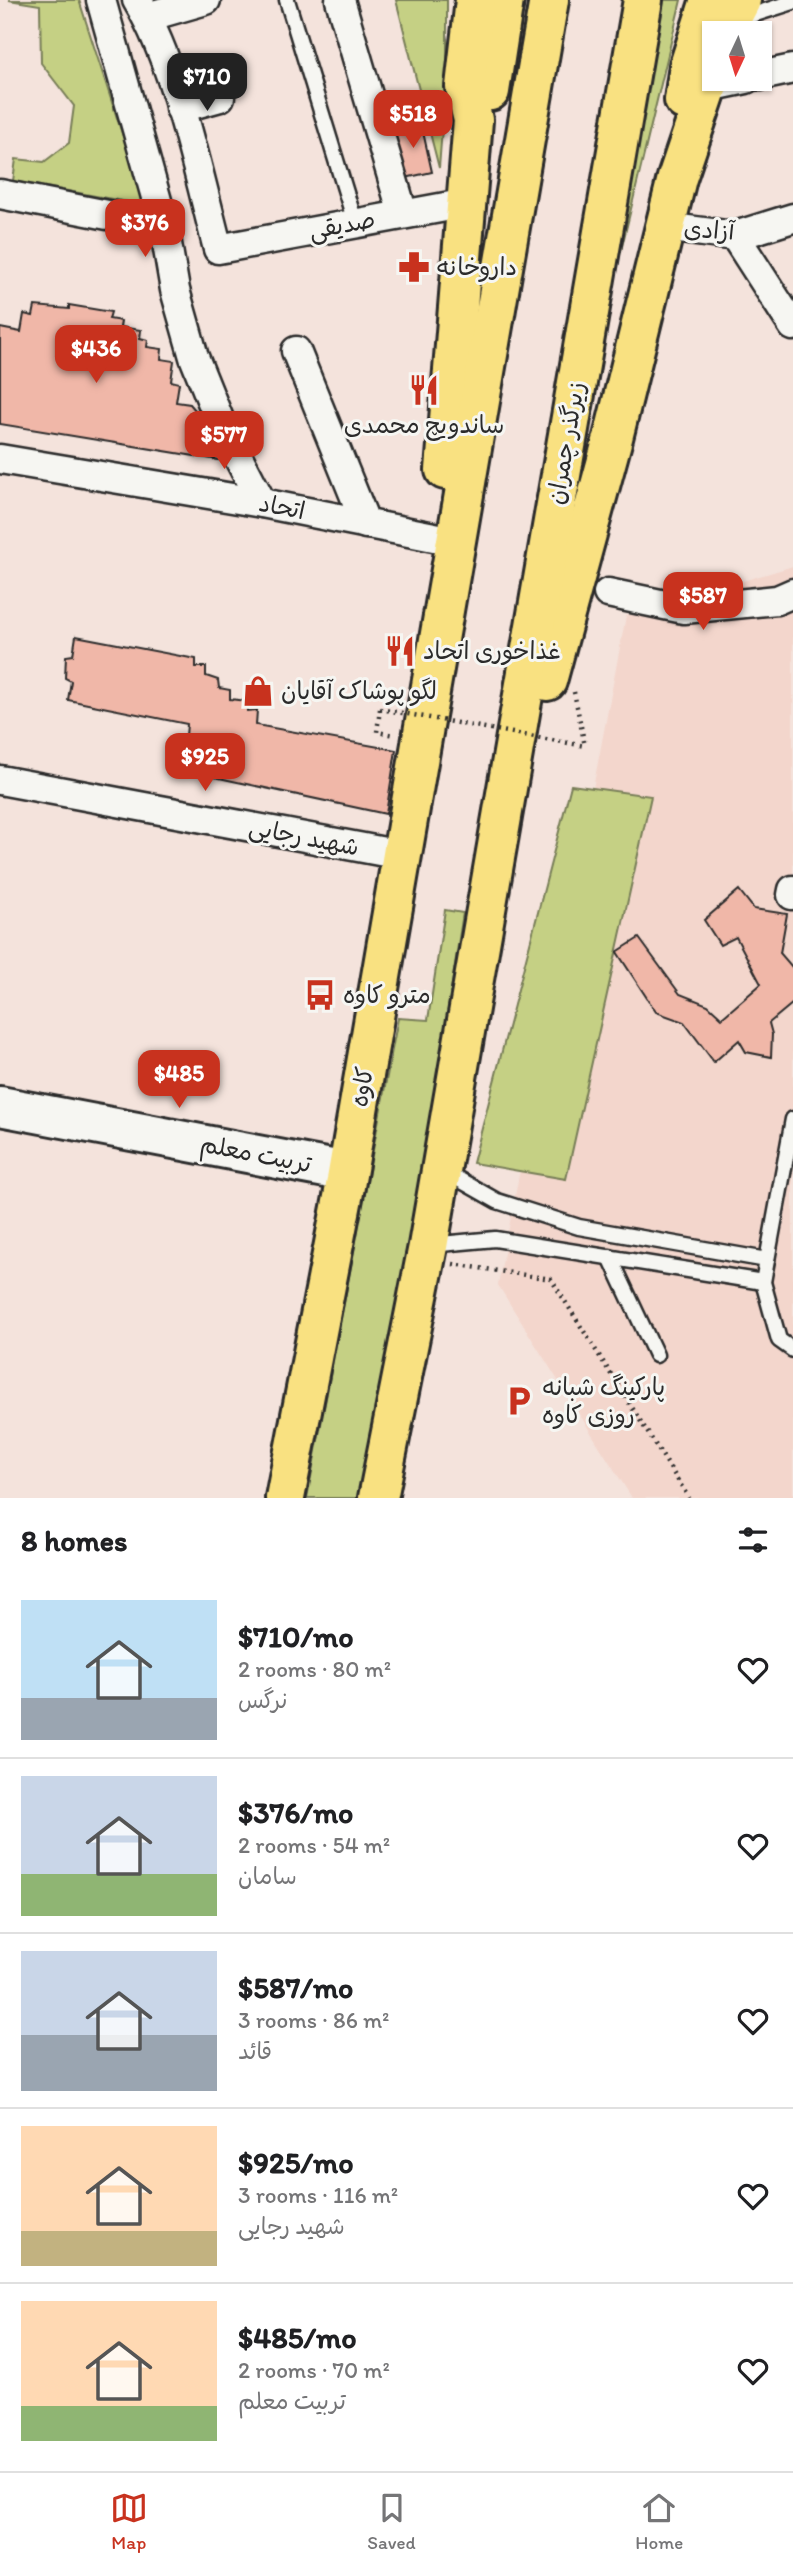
<!DOCTYPE html>
<meta charset="utf-8">
<style>
body{margin:0;font-family:Itim,"Playpen Sans Arabic",sans-serif;background:#f2f2f2;color:#202124;height:100vh;display:flex;flex-direction:column;font-size:26px;white-space:nowrap}
*{box-sizing:border-box;margin:0}
p{font-size:23px;color:#757577}
.icon{flex:none;width:38px;height:38px;fill:none;stroke:currentColor;stroke-width:2;stroke-linecap:round;stroke-linejoin:round}
.map{position:relative;height:1498px;overflow:hidden}
.drawer{display:flex;flex-direction:column;background:#fff;flex:1}
.drawer>*{flex:none}
.needle{width:46px;rotate:184deg}
.fabs{position:absolute;left:702px;top:21px;display:grid;gap:14px}
.fabs a{display:grid;place-items:center;width:70px;height:70px;border-radius:0px;background:#fff;box-shadow:0 2px 5px #0004;font-size:35px}
.price{position:absolute;translate:-50% -60px;padding:0 16px;border-radius:14px;background:#c8321e;color:#fff;font-size:23px;line-height:46px;filter:drop-shadow(0 2px 4px #0008)}
.price::after{content:'';position:absolute;left:50%;top:42px;width:21px;height:16px;margin-left:-10px;background:inherit;clip-path:polygon(0 0,100% 0,50% 100%)}
.price.active{background:#222;color:#fff}
ul{padding:0;list-style:none}
li{display:flex;align-items:center;gap:21px;height:175px;padding:0 21px}
li+li{border-top:2px solid #e0e0e0}
li span{display:grid;place-items:center;flex:none;width:196px;height:140px;border-radius:0px;color:#555}
li>.icon{margin-inline-start:auto}
span .icon{width:84px;height:84px;fill:#fffc;stroke-width:1}
li b{font-size:30px}
h2{display:flex;justify-content:space-between;align-items:center;height:84px;padding:0 21px;font-size:30px}
.dock{display:flex;justify-content:space-around;align-items:center;height:98px;border-top:2px solid #e0e0e0;background:#fff;font-size:19px;color:#757577}
.dock a{display:grid;justify-items:center;gap:4px}
.dock .active{color:#c8321e}
.map>svg:first-child{display:block}
.built{fill:#f3d6cc}
.green{fill:#c5d084;stroke:#787e58;stroke-width:2}
.building{fill:#f0b7a8;stroke:#2b2b2b;stroke-width:2}
.lines{fill:none;stroke-linecap:round;stroke-linejoin:round}
.lane-casing{stroke:#2b2b2b;stroke-width:19}
.street-casing{stroke:#2b2b2b;stroke-width:33}
.secondary-casing{stroke:#2b2b2b;stroke-width:44}
.primary-casing{stroke:#2b2b2b;stroke-width:44}
.path{stroke:#2b2b2b;stroke-width:4.5;stroke-dasharray:2 5;stroke-linecap:butt}
.lane{stroke:#f6f6f2;stroke-width:14}
.street{stroke:#f6f6f2;stroke-width:28}
.secondary{stroke:#f6f6f2;stroke-width:38}
.primary{stroke:#f9e181;stroke-width:38}
.path-bridge{stroke:#2b2b2b;stroke-width:4.5;stroke-dasharray:2 5;stroke-linecap:butt}
.labels{text-anchor:middle;stroke-width:6;stroke-linejoin:round;paint-order:stroke}
.street-label{font-size:24px;fill:#2b2b2b;stroke:#f6f6f2}
.poi-label{font-size:24px;fill:#2b2b2b;stroke:#f6f6f2;text-anchor:start}
</style>
<div class="map">
<svg width="793" height="1498" viewBox="0 0 793 1498">
<rect width="100%" height="100%" fill="#f4e3dc"/>
<filter id="ink" filterUnits="userSpaceOnUse"><feTurbulence type="fractalNoise" baseFrequency=".0143" numOctaves="2"/><feDisplacementMap in="SourceGraphic" scale="14" xChannelSelector="R" yChannelSelector="G"/><feConvolveMatrix kernelMatrix="1 2 1 2 8 2 1 2 1" color-interpolation-filters="sRGB"/></filter>
<g filter="url(#ink)">
<polygon class="built" points="793,566 793,1498 632,1498 498,1285 626,616"/>
<g class="green">
<polygon points="9,0 79,0 145,205 13,181 16,159 44,162 69,143 74,106 41,63 40,5"/>
<polygon points="396,0 447,0 447,64 439,168"/>
<polygon points="659,0 681,0 580,422"/>
<polygon points="571,785 651,796 566,1179 473,1163"/>
<polygon points="445,910 463,913 419,1196 358,1498 307,1498 398,1018 428,1020"/>
</g>
<g class="building">
<polygon points="421,123 432,172 405,178 394,129"/>
<polygon points="69,305 111,312 109,319 121,321 120,327 141,330 140,338 148,340 147,347 162,349 161,359 174,361 171,381 179,383 176,402 190,404 227,447 225,461 0,424 0,328 21,332 24,314 33,316 35,306 69,309"/>
<polygon points="76,636 196,659 196,667 206,667 206,676 218,680 219,688 230,690 230,699 247,701 247,711 257,710 256,725 396,750 386,814 177,769 179,749 185,748 187,724 68,700 71,681 65,678 66,656 73,655"/>
<polygon points="739,890 754,909 787,914 780,953 793,968 793,1003 769,1023 772,1034 771,1057 746,1052 739,1040 714,1062 684,1022 656,1012 617,952 639,938 680,994 708,1005 722,1018 761,984 736,937 720,945 704,920"/>
</g>
<g class="lines">
<defs>
<g id="lane">
<polyline points="287,0 355,222"/>
<polyline points="740,19 793,2"/>
<polyline points="793,1119 763,1282 779,1340 793,1350"/>
<polyline points="444,1171 497,1201 579,1227 767,1260"/>
<polyline points="430,1245 495,1239 763,1282"/>
<polyline points="610,1257 656,1355"/>
</g>
<g id="street">
<polyline points="101,0 164,226 175,290 194,357 221,424 262,503"/>
<path d="M137 0C177 67 198 173 218 249L467 203"/>
<polyline points="340,0 403,214"/>
<polyline points="147,17 206,0"/>
<polyline points="760,76 793,69"/>
<polyline points="708,87 746,79"/>
<polyline points="180,108 220,97"/>
<polyline points="0,194 164,226"/>
<polyline points="664,227 735,236 793,218"/>
<polyline points="735,236 793,326"/>
<polyline points="296,351 366,524"/>
<polyline points="0,459 262,503 439,538"/>
<polyline points="608,593 684,609 777,600 793,593"/>
<polyline points="0,780 401,855"/>
<polyline points="792,895 793,890"/>
</g>
<polyline id="secondary" points="0,1106 347,1172"/>
<g id="primary">
<polyline points="729,23 741,0"/>
<polyline points="490,91 504,0"/>
<polyline points="684,100 689,66 710,0"/>
<polyline points="445,470 473,120 465,87 475,0"/>
<polyline points="547,681 613,438 677,178 714,68"/>
<polyline points="285,1498 344,1192 549,0"/>
<polyline points="378,1498 428,1246 643,0"/>
</g>
</defs>
<use href="#lane" class="lane-casing"/>
<use href="#street" class="street-casing"/>
<use href="#secondary" class="secondary-casing"/>
<use href="#primary" class="primary-casing"/>
<g class="path">
<polyline points="574,692 585,746"/>
<polyline points="380,709 377,732 394,735"/>
<polyline points="453,1264 551,1279 689,1498"/>
</g>
<use href="#lane" class="lane"/>
<use href="#street" class="street"/>
<use href="#secondary" class="secondary"/>
<use href="#primary" class="primary"/>
<polyline class="path-bridge" points="380,709 585,746"/>
</g>
</g>
<defs>
<symbol id="pharmacy-bare" viewBox="-9 -9 18 18"><path d="M-2-6h4v4h4v4h-4v4h-4v-4h-4v-4h4Z" fill="#c8321e" stroke="#f6f6f2" stroke-width="2.5" paint-order="stroke"/></symbol>
<symbol id="restaurant-bare" viewBox="-9 -9 18 18"><path d="M-5-6h1v4h1v-4h1v4h1v-4h1v5L-1.5 .5V6h-2V.5L-5-1ZM5-6V6H3V1.5H1.5Q1.5-4 5-6Z" fill="#c8321e" stroke="#f6f6f2" stroke-width="2.5" paint-order="stroke"/></symbol>
<symbol id="shop-bare" viewBox="-9 -9 18 18"><path d="M-5-2.5h2.3a2.7 3.5 0 0 1 5.4 0H5L5.5 6h-11ZM-1.5-2.5h3a1.5 2.3 0 0 0-3 0Z" fill="#c8321e" stroke="#f6f6f2" stroke-width="2.5" paint-order="stroke"/></symbol>
<symbol id="bus-bare" viewBox="-9 -9 18 18"><path d="M-5-6H5V4H4V6H2V4H-2V6H-4V4H-5ZM-3.5-4V0h7V-4ZM-3.5 1.2v1.5H-2V1.2ZM2 1.2v1.5H3.5V1.2Z" fill="#c8321e" stroke="#f6f6f2" stroke-width="2.5" paint-order="stroke"/></symbol>
<symbol id="parking-bare" viewBox="-9 -9 18 18"><path d="M-3.5-5.5H1a3.5 3.5 0 0 1 0 7H-1V5.5H-3.5ZM-1-3.4V-.6H.8a1.4 1.4 0 0 0 0-2.8Z" fill="#c8321e" stroke="#f6f6f2" stroke-width="2.5" paint-order="stroke"/></symbol>
</defs>
<g fill-rule="evenodd">
<use href="#pharmacy-bare" x="392" y="245" width="44" height="44"/>
<use href="#restaurant-bare" x="402" y="368" width="44" height="44"/>
<use href="#restaurant-bare" x="378" y="629" width="44" height="44"/>
<use href="#shop-bare" x="236" y="669" width="44" height="44"/>
<use href="#bus-bare" x="298" y="973" width="44" height="44"/>
<use href="#parking-bare" x="497" y="1379" width="44" height="44"/>
</g>
<g class="labels">
<g class="street-label">
<text transform="translate(342 225) rotate(-11)" y="8">صدیقی</text>
<text transform="translate(709 230) rotate(4)" y="8">آزادی</text>
<text transform="translate(566 443) rotate(-80)" y="8">زیرگذر چمران</text>
<text transform="translate(282 507) rotate(11)" y="8">اتحاد</text>
<text transform="translate(304 837) rotate(11)" y="8">شهید رجایی</text>
<text transform="translate(362 1087) rotate(-80)" y="8">کاوه</text>
<text transform="translate(256 1154) rotate(11)" y="8">تربیت معلم</text>
</g>
<g class="poi-label">
<text x="437" y="275">داروخانه</text>
<text x="424" y="433" text-anchor="middle">ساندویچ محمدی</text>
<text x="423" y="659">غذاخوری اتحاد</text>
<text x="281" y="699">لگو پوشاک آقایان</text>
<text x="343" y="1003">مترو کاوه</text>
<text x="542" y="1395">پارکینگ شبانه<tspan x="542" dy="28">روزی کاوه</tspan></text>
</g>
</g>
</svg>
<div class="fabs">
<a><svg class="needle" viewBox="-14 -14 28 28"><path d="M0-13l5 13h-10z" fill="#e53935"/><path d="M0 13l5-13h-10z" fill="#757577"/></svg></a>
</div>
<b class="price active" style="left:207px;top:113px">$710</b>
<b class="price" style="left:413px;top:150px">$518</b>
<b class="price" style="left:145px;top:259px">$376</b>
<b class="price" style="left:96px;top:385px">$436</b>
<b class="price" style="left:224px;top:471px">$577</b>
<b class="price" style="left:703px;top:632px">$587</b>
<b class="price" style="left:205px;top:793px">$925</b>
<b class="price" style="left:179px;top:1110px">$485</b>
</div>
<section class="drawer">
<h2>8 homes<svg class="icon" aria-label="filters" viewBox="0 0 24 24"><path d="M4 7h16M4 17h16"/><circle cx="9" cy="7" r="2"/><circle cx="15" cy="17" r="2"/></svg></h2>
<ul>
<li><span style="background:linear-gradient(#bfe0f5 70%,#9aa5b1 0)"><svg class="icon" aria-label="home" viewBox="0 0 24 24"><path d="M3 11l9-7 9 7M6 9v11h12V9"/></svg></span><div><b>$710/mo</b><p>2 rooms · 80 m²</p><p>نرگس</p></div><svg class="icon" aria-label="heart" viewBox="0 0 24 24"><path d="M12 20l-8-8c-3-5 5-10 8-4 3-6 11-1 8 4z"/></svg></li>
<li><span style="background:linear-gradient(#c9d6e8 70%,#8fb573 0)"><svg class="icon" aria-label="home" viewBox="0 0 24 24"><path d="M3 11l9-7 9 7M6 9v11h12V9"/></svg></span><div><b>$376/mo</b><p>2 rooms · 54 m²</p><p>سامان</p></div><svg class="icon" aria-label="heart" viewBox="0 0 24 24"><path d="M12 20l-8-8c-3-5 5-10 8-4 3-6 11-1 8 4z"/></svg></li>
<li><span style="background:linear-gradient(#c9d6e8 60%,#9aa5b1 0)"><svg class="icon" aria-label="home" viewBox="0 0 24 24"><path d="M3 11l9-7 9 7M6 9v11h12V9"/></svg></span><div><b>$587/mo</b><p>3 rooms · 86 m²</p><p>قائد</p></div><svg class="icon" aria-label="heart" viewBox="0 0 24 24"><path d="M12 20l-8-8c-3-5 5-10 8-4 3-6 11-1 8 4z"/></svg></li>
<li><span style="background:linear-gradient(#ffd9b3 75%,#c2b280 0)"><svg class="icon" aria-label="home" viewBox="0 0 24 24"><path d="M3 11l9-7 9 7M6 9v11h12V9"/></svg></span><div><b>$925/mo</b><p>3 rooms · 116 m²</p><p>شهید رجایی</p></div><svg class="icon" aria-label="heart" viewBox="0 0 24 24"><path d="M12 20l-8-8c-3-5 5-10 8-4 3-6 11-1 8 4z"/></svg></li>
<li><span style="background:linear-gradient(#ffd9b3 75%,#8fb573 0)"><svg class="icon" aria-label="home" viewBox="0 0 24 24"><path d="M3 11l9-7 9 7M6 9v11h12V9"/></svg></span><div><b>$485/mo</b><p>2 rooms · 70 m²</p><p>تربیت معلم</p></div><svg class="icon" aria-label="heart" viewBox="0 0 24 24"><path d="M12 20l-8-8c-3-5 5-10 8-4 3-6 11-1 8 4z"/></svg></li>
</ul>
</section>
<nav class="dock">
<a class="active"><svg class="icon" aria-label="map" viewBox="0 0 24 24"><path d="M3 6l6-2 6 2 6-2v14l-6 2-6-2-6 2zM9 4v14M15 6v14"/></svg>Map</a>
<a><svg class="icon" aria-label="saved" viewBox="0 0 24 24"><path d="M7 4h10v16l-5-4-5 4z"/></svg>Saved</a>
<a><svg class="icon" aria-label="home" viewBox="0 0 24 24"><path d="M3 11l9-7 9 7M6 9v11h12V9"/></svg>Home</a>
</nav>
